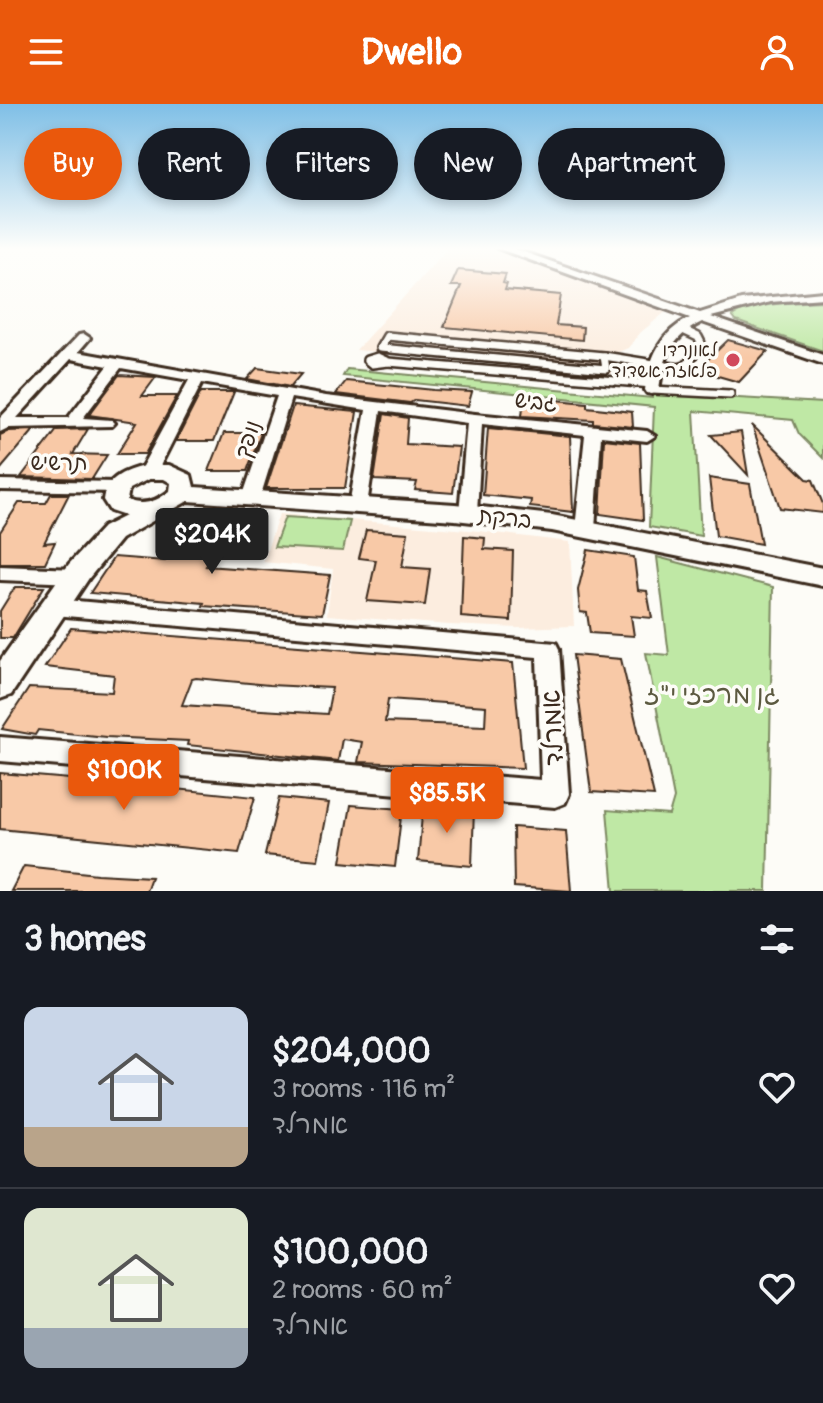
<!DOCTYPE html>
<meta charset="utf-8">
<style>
body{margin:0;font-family:Pangolin,"Playpen Sans Hebrew",sans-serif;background:#242831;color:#f1f3f6;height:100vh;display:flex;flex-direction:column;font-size:30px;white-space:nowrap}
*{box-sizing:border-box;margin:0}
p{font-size:26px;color:#9ea1a6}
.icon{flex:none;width:44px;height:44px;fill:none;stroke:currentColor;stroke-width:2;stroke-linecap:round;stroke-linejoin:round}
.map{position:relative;height:787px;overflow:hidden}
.sheet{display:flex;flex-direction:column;background:#171b24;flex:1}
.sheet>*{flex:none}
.top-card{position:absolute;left:24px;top:24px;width:776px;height:72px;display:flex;gap:16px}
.price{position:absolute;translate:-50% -68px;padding:0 18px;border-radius:8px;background:#ea580c;color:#fff;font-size:26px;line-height:52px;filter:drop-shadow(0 2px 4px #0008)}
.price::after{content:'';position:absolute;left:50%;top:48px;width:24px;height:18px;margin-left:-12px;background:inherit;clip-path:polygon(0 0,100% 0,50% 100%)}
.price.active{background:#222;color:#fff}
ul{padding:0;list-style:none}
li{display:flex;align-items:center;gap:24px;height:200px;padding:0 24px}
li+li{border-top:2px solid #363941}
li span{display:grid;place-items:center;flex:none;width:224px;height:160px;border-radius:16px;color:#555}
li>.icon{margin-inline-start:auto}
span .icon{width:96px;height:96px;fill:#fffc;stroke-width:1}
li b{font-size:34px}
h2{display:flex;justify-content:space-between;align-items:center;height:96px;padding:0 24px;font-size:34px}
.pill{padding:0 28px;border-radius:36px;background:#171b24;box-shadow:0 4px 12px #0003;font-size:28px;line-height:72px}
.pill.active{background:#ea580c;color:#fff}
header{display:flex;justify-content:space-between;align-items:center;height:104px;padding:0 24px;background:#ea580c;color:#fff;font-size:36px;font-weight:700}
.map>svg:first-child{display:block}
.built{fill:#fceddf}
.green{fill:#bfe8a5;stroke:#7d8962;stroke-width:2}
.building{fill:#f8c9a7;stroke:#3b2a1e;stroke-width:2;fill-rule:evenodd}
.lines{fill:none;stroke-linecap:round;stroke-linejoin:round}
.lane-casing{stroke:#3b2a1e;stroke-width:12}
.street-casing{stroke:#3b2a1e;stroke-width:6}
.secondary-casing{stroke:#3b2a1e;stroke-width:6}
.lane{stroke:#fdfcf7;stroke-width:7}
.street{fill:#fdfcf7;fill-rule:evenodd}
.secondary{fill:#fdfcf7;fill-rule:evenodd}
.poi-dot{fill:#d1495b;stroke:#fdfcf7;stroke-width:3}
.labels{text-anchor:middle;stroke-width:7;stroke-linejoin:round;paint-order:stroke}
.far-poi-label{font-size:18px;fill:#3b2a1e;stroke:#fdfcf7;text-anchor:end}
.street-label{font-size:22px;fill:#3b2a1e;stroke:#fdfcf7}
.near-park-label{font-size:26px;fill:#5c5a40;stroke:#fdfcf7}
.near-street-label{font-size:26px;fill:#3b2a1e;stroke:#fdfcf7}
</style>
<header><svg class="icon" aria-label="menu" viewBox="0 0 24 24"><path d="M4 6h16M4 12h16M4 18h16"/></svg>Dwello<svg class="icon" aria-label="person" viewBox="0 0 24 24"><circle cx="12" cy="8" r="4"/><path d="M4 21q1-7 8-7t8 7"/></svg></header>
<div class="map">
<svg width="823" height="787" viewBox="0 0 823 787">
<rect width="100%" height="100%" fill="#fdfcf7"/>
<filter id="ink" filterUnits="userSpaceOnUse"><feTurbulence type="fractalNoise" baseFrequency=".0125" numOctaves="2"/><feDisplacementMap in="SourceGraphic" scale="16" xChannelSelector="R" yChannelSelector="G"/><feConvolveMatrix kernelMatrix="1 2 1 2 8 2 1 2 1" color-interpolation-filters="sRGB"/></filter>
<g filter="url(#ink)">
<g class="built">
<polygon points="448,144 496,144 667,207 641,228 628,244 611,251 612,270 356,246"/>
<polygon points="279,410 479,427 570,438 574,522 519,524 449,521 327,511 333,465 263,458"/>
</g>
<g class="green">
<path d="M823 197V247L736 217 732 212C751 199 799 198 823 197Z"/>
<polygon points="347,265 652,294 652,289 823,299 823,354 799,330 793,316 694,307 701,432 649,423 654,303 343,272"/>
<polygon points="285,413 350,417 343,447 274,443"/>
<polygon points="657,453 773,483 767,787 614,787 607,706 669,711 674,694 646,549 669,551"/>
</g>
<g class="building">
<polygon points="458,166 506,170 503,179 507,180 505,186 561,191 556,221 583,223 582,236 444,223 461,182 451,182"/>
<polygon points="728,236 768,247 739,278 697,266"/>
<polygon points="257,264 301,270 290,283 247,275"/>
<polygon points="119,271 156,273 142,292 177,292 145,350 117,350 137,318 89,311"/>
<polygon points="346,277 434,286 472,288 468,302 415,296 410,299 336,290"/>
<polygon points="201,288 234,288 214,337 176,337"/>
<polygon points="524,293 587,299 587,303 632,308 633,323 593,319 593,316 522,312"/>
<polygon points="293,302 357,308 345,384 266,384"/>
<polygon points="384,310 408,314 406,340 459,343 453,389 415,386 417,378 374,376"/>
<polygon points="752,321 807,375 813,376 823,400 823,409 780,404"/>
<polygon points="488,324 570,332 573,408 530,403 531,396 483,391"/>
<polygon points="88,325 73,350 107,351 92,375 21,373 57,326"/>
<polygon points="34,326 0,366 0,331 9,327"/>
<polygon points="741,328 748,371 711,331"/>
<polygon points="224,329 261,329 247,367 209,367"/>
<polygon points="604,335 640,339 643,416 600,410"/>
<polygon points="709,374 750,380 761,440 716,432"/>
<polygon points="51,390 69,390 44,439 55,438 45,459 0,459 0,428 19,399 46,399"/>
<polygon points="180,412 242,416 233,435 220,434 206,462 330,471 322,510 203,502 204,499 90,489 114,453 165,457 180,431 170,430"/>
<polygon points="366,426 408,429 402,463 430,465 425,501 367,497 376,456 359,454"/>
<polygon points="464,432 485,434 484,445 513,447 511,517 461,513"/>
<polygon points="588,446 634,453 638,486 647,487 652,514 631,512 634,532 590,529 587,509 580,508 578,486"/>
<polygon points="15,483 44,483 13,534 0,534 0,507"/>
<path d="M71 524 513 559 523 664 358 658 362 638 342 635 338 657 187 641 188 637 106 633 38 626 35 631 2 625 29 584 112 588 114 571 45 563ZM196 574 269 581 332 584 327 610 182 601 192 575ZM388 595 486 602 485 622 385 618Z"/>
<polygon points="573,551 621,555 654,692 591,688"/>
<polygon points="0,669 117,679 255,693 239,749 0,725"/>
<polygon points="279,694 329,699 318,756 265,751"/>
<polygon points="423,700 474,705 472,762 418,757"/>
<polygon points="351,701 402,705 395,763 341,758"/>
<polygon points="513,723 566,727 571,787 514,783"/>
<polygon points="24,762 97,770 151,773 146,787 11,787"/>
</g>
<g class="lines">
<defs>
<g id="lane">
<polygon points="387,232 604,252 606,265 380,244"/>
<polyline points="604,252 679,264 687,261 701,239 698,233 681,225"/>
<polygon points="377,253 388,258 372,260 367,256"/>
<polyline points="388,258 652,280"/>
<polyline points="652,286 730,290"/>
</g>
<g id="street">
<path d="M497 144H512L700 209 741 196 823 188V194L770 198 711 213 823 251V260L702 218C672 232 663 255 659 286L652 290 647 289 645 286C649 255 660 228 690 214Z"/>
<path d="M84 230 90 234 78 248 326 292 475 310 647 327 655 332 647 337 601 332 595 425 585 431 575 425 585 331 482 320 477 409 468 415 459 409 467 319 381 307 367 401 358 407 349 401 366 306 291 294 260 394 251 399 242 394 277 292 202 279 157 368 148 373 139 368 189 276 121 264 83 314 112 316 115 319 112 322 8 324 0 328V314L79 231ZM71 255 108 262 68 314H17Z"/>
<polygon points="0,376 118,378 127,383 118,388 0,386"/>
<polygon points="0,462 76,465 83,467 86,472 83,477 76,479 0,476"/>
<polygon points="54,495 556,539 559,545 569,690 565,699 555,703 0,657 0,633 541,676 537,553 54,511 46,509 43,503 46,497"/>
</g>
<path id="secondary" d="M148 361H169L191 371 194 383 455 400 552 411 823 464V482L552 427 455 416 188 397 121 435 89 474 11 591 0 595V557L69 460 103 423 125 412 110 407 103 396C106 372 127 366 148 361ZM164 375 171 379 170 387C157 397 143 403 127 396L129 385 149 375Z"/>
</defs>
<use href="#lane" class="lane-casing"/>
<use href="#street" class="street-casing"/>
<use href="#secondary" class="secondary-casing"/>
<use href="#lane" class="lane"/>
<use href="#street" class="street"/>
<use href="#secondary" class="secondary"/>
</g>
</g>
<linearGradient id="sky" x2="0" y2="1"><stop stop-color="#7fbfe6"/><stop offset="0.57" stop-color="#fefefb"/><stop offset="1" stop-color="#fefefb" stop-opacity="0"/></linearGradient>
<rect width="823" height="254" fill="url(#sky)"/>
<circle class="poi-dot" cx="733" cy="256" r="8"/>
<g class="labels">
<g class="far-poi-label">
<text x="717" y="252">לאונרדו<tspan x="717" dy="21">פלאזה אשדוד</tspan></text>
</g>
<g class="street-label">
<text transform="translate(536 297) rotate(6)" y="8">גביש</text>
<text transform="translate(247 335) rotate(-72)" y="8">נופך</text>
<text transform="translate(59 358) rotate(1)" y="8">תרשיש</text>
<text transform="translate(505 413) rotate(6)" y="8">ברקת</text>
</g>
<g class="near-park-label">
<text x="712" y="599">גן מרכזי י"ז</text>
</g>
<g class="near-street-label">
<text transform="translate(552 624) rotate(-93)" y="9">אמרלד</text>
</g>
</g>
</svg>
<b class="price active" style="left:212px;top:472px">$204K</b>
<b class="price" style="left:124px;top:708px">$100K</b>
<b class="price" style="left:447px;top:731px">$85.5K</b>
<div class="top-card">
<a class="pill active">Buy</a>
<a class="pill">Rent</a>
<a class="pill">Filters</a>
<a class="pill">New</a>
<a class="pill">Apartment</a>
</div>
</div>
<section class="sheet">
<h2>3 homes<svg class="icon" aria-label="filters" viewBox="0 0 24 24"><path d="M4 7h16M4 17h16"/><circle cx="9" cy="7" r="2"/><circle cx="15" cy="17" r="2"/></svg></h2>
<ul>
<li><span style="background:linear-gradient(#c9d6e8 75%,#b9a48a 0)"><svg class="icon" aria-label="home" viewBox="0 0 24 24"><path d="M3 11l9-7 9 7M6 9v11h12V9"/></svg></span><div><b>$204,000</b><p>3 rooms · 116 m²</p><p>אמרלד</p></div><svg class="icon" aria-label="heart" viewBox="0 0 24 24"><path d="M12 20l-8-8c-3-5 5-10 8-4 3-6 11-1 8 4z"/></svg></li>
<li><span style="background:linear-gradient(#dfe7d0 75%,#9aa5b1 0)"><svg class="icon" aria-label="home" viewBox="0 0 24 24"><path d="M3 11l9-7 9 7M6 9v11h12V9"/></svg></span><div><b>$100,000</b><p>2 rooms · 60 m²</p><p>אמרלד</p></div><svg class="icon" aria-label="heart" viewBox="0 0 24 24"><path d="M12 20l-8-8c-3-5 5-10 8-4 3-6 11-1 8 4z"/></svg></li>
</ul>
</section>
